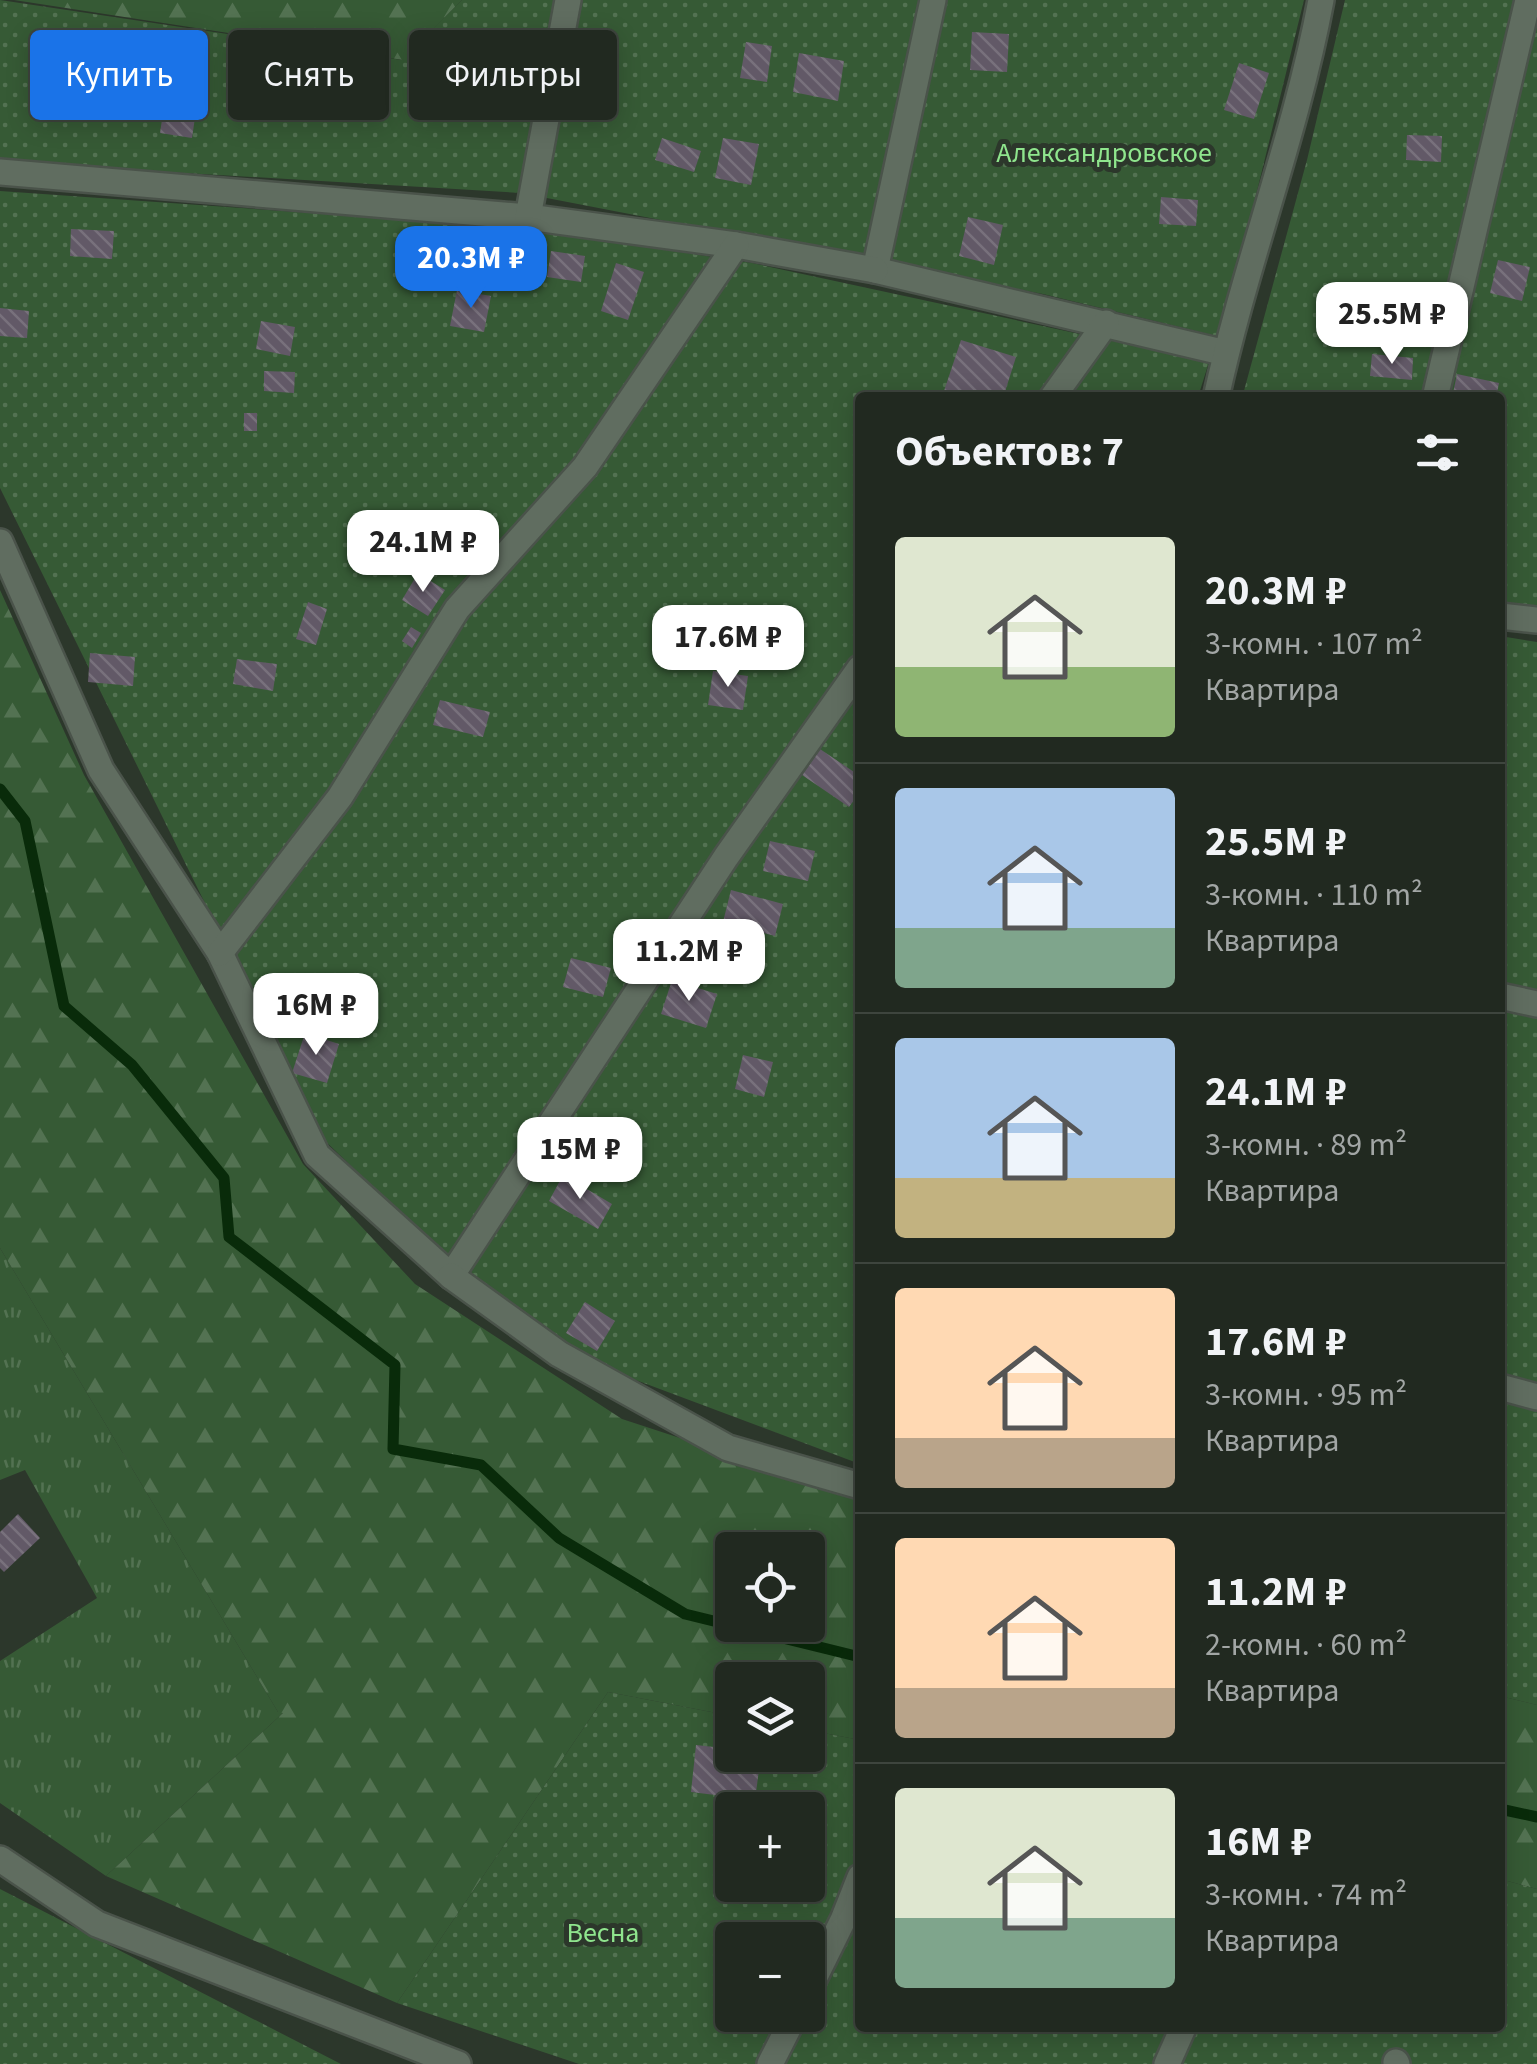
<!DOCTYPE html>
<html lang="ru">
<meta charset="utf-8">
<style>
body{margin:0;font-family:"Source Sans 3",sans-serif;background:#293129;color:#f1f3f6;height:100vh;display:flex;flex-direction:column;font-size:38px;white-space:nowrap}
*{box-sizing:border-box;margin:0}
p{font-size:32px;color:#a2a6a5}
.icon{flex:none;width:55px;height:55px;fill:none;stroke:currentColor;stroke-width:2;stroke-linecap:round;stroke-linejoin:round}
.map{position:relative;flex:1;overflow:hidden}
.panel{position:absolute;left:855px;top:392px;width:650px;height:1640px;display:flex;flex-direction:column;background:#212920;border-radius:10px;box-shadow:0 5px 25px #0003,0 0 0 2px #3e453e}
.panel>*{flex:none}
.top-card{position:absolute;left:30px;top:30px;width:675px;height:90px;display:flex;gap:20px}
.controls{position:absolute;left:715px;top:1532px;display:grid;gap:20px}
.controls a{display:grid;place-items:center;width:110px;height:110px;border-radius:10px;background:#212920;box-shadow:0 5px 25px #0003,0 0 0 2px #3e453e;font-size:50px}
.price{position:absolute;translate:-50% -85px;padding:0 22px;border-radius:20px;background:#fff;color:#222;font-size:32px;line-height:65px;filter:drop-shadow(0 2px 5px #0008)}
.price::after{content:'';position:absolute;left:50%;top:60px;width:30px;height:22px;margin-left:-15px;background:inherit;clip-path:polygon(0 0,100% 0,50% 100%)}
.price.active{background:#1a73e8;color:#fff}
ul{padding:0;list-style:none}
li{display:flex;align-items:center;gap:30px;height:250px;padding:0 40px}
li+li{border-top:2px solid #3e453e}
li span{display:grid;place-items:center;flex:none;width:280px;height:200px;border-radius:10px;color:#555}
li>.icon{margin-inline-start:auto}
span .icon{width:120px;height:120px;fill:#fffc;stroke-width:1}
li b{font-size:42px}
h2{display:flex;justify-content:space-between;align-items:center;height:120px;padding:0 40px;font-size:42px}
.chip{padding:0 35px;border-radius:10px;background:#212920;box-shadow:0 5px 25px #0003,0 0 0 2px #3e453e;font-size:35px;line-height:90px}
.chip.active{background:#1a73e8;color:#fff}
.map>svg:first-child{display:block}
.grass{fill:url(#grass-tufts)}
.forest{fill:url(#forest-firs);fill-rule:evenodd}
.garden{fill:url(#garden-dots);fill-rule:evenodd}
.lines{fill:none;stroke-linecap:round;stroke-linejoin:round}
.stream{stroke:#092b0a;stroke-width:11}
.building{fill:url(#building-back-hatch)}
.minor-casing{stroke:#4a534a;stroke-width:30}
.minor{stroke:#606d60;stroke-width:25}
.labels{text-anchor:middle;stroke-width:10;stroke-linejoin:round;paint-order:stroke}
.park-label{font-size:28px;fill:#8fe58d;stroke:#2c372b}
</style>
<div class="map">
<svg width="1537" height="2064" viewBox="0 0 1537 2064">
<defs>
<pattern id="grass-tufts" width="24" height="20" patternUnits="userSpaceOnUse" patternTransform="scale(2.5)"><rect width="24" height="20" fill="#365a35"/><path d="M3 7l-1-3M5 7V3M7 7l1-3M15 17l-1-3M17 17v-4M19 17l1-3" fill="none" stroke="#537252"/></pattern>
<pattern id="forest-firs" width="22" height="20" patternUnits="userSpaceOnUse" patternTransform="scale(2.5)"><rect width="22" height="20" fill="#365a35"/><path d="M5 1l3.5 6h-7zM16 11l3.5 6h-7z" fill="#537252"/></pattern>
<pattern id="garden-dots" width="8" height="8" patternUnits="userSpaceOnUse" patternTransform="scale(2.5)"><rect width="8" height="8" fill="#365a35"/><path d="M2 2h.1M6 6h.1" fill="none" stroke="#537252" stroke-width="1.8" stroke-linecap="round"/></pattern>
<pattern id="building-back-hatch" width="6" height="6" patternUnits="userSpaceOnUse" patternTransform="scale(2.5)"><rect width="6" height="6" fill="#625967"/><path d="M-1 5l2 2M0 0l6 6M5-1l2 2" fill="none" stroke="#78717c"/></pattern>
</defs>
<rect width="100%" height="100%" fill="#2c372b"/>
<polygon class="grass" points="0,1248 278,1712 284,1712 106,1876 0,1803 0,1661 97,1598 25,1470 0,1480"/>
<g class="forest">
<polygon points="14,0 462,0 403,60"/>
<path d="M0 590 84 775 303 1164 415 1284 622 1419 860 1497V1740L808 1730V1680H732V1716L608 1692 397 2003 106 1876 283 1713 278 1712 0 1248ZM732 1550H808V1625H732Z"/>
<polygon points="1500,1696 1537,1705 1537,1889 1500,1879"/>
</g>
<g class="garden">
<polygon points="0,0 402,60 462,0 1304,0 1221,337 1043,294 521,193 0,162"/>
<polygon points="1345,0 1537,0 1537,607 1500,601 1500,398 1242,398 1307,160"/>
<polygon points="0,191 523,228 752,263 1209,362 1198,397 860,398 860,1464 593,1364 451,1262 320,1136 0,488"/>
<polygon points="1500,636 1537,642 1537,1705 1500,1696"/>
<path d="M608 1692 732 1716V1755H808V1730L860 1740V2028H1500V1879L1537 1889V2064H579L397 2003ZM732 1810H808V1885H732ZM732 1940H808V2015H732Z"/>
<polygon points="0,1889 341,2064 0,2064"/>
</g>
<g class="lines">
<g class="stream">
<polyline points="0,789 25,821 64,1006 132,1065 224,1178 229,1237 395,1365 393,1449 481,1465 559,1538 685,1614 860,1657"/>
<polyline points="1500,1809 1537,1817"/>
</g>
</g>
<g class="building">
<polygon points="972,32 1009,34 1007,72 970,70"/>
<polygon points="746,42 772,46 767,82 740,78"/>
<polygon points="799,53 844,61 838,101 793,92"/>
<polygon points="1239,63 1269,73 1254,119 1224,110"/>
<polygon points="165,99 197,104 192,138 160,133"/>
<polygon points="1407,135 1442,136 1441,162 1406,160"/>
<polygon points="662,138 701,151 694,172 655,160"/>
<polygon points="723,138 759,144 751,185 715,178"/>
<polygon points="1161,197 1198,200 1196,226 1159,224"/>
<polygon points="968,217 1003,225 994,265 959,256"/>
<polygon points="71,229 114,231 112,259 70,256"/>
<polygon points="551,251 585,256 581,282 547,277"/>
<polygon points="1498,260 1530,267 1522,301 1490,293"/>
<polygon points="616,263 644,272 628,320 601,311"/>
<polygon points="457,290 491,296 484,332 450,326"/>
<polygon points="0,308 29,311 27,338 0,336"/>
<polygon points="261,321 295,327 290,356 256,349"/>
<polygon points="961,340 1016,357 1003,398 942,397"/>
<polygon points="1372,354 1413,358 1412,380 1370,376"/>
<polygon points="264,371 295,372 294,393 264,391"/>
<polygon points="1457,374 1499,383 1496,398 1452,398"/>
<rect x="244" y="413" width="13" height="18"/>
<polygon points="418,573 445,590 428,616 402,600"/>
<polygon points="308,602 327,609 316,645 296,639"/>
<polygon points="411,627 421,633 412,648 402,641"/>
<polygon points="90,653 135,657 133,686 88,682"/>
<polygon points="237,659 277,664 273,691 233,684"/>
<polygon points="713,671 748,676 743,710 708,705"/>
<polygon points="440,700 490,712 483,737 433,725"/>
<polygon points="820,749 860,776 860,792 849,807 802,775"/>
<polygon points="770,841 815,851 808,881 763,871"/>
<polygon points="731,890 783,904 775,936 723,922"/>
<polygon points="571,958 611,968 603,997 563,987"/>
<polygon points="672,980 717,994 706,1028 661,1014"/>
<polygon points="305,1033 339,1044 327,1083 292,1073"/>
<polygon points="743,1055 773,1062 764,1097 735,1089"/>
<polygon points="563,1175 612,1204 598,1229 549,1201"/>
<polygon points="585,1302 615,1321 597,1351 566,1333"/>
<polygon points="18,1514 40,1538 4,1572 0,1568 0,1532"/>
<polygon points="696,1745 732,1749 732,1755 761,1755 755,1800 691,1792"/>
</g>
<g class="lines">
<defs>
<g id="minor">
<polyline points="933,0 875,270 1226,353"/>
<polyline points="0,172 528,217 736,245 875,270"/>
<polyline points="528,217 568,0"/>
<polyline points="1052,398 1106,323"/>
<path d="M1216 398C1245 264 1296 135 1321 0"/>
<polyline points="1435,398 1528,0"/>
<polyline points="0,542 101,770 220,953 317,1155 451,1276 726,857 860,668"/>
<polyline points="1500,616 1537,620"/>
<polyline points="220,953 340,797 457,609 585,467 736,245"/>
<polyline points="1500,996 1537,1004"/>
<polyline points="451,1276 559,1354 728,1448 860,1486"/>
<polyline points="1500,1387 1537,1397"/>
<polyline points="0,1859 97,1924 458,2064"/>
<polyline points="808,1991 843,1920 860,1877"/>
<polyline points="1396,2062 1397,2064"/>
<polyline points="770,2064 795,2015"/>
<polyline points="1167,2064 1183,2028"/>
</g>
</defs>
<use href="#minor" class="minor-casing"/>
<use href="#minor" class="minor"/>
</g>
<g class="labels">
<g class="park-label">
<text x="1104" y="162">Александровское</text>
<text x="603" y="1942">Весна</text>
</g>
</g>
</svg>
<div class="controls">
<a><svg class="icon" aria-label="locate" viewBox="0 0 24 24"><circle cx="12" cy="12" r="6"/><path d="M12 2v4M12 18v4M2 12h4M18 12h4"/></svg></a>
<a><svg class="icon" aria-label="layers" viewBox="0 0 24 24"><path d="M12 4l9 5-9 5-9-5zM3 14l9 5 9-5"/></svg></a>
<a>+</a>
<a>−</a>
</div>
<b class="price active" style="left:471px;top:311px">20.3M ₽</b>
<b class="price" style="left:1392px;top:367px">25.5M ₽</b>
<b class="price" style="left:423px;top:595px">24.1M ₽</b>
<b class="price" style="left:728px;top:690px">17.6M ₽</b>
<b class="price" style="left:689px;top:1004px">11.2M ₽</b>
<b class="price" style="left:316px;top:1058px">16M ₽</b>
<b class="price" style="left:580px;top:1202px">15M ₽</b>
<div class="top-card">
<a class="chip active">Купить</a>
<a class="chip">Снять</a>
<a class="chip">Фильтры</a>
</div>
<section class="panel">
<h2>Объектов: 7<svg class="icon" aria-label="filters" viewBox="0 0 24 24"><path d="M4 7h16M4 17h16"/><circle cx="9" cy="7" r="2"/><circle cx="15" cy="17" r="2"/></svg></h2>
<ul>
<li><span style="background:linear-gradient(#dfe7d0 65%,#8fb573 0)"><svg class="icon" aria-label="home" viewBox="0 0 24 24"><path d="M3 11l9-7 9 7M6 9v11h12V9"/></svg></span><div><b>20.3M ₽</b><p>3-комн. · 107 m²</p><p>Квартира</p></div></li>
<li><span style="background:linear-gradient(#a9c7e8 70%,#7fa58c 0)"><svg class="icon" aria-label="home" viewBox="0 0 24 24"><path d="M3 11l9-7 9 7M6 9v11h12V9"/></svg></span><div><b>25.5M ₽</b><p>3-комн. · 110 m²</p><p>Квартира</p></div></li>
<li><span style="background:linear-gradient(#a9c7e8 70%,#c2b280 0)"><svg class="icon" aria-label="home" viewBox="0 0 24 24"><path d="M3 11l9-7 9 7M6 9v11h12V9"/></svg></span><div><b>24.1M ₽</b><p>3-комн. · 89 m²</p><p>Квартира</p></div></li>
<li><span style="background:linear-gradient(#ffd9b3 75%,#b9a48a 0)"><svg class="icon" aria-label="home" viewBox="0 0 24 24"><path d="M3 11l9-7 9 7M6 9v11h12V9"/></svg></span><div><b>17.6M ₽</b><p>3-комн. · 95 m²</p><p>Квартира</p></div></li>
<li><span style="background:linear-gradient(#ffd9b3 75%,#b9a48a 0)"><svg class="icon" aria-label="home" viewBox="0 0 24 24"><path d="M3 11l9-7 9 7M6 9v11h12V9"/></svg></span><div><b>11.2M ₽</b><p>2-комн. · 60 m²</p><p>Квартира</p></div></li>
<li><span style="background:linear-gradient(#dfe7d0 65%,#7fa58c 0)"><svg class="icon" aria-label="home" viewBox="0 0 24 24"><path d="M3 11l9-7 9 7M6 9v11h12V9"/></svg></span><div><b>16M ₽</b><p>3-комн. · 74 m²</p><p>Квартира</p></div></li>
</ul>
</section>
</div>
